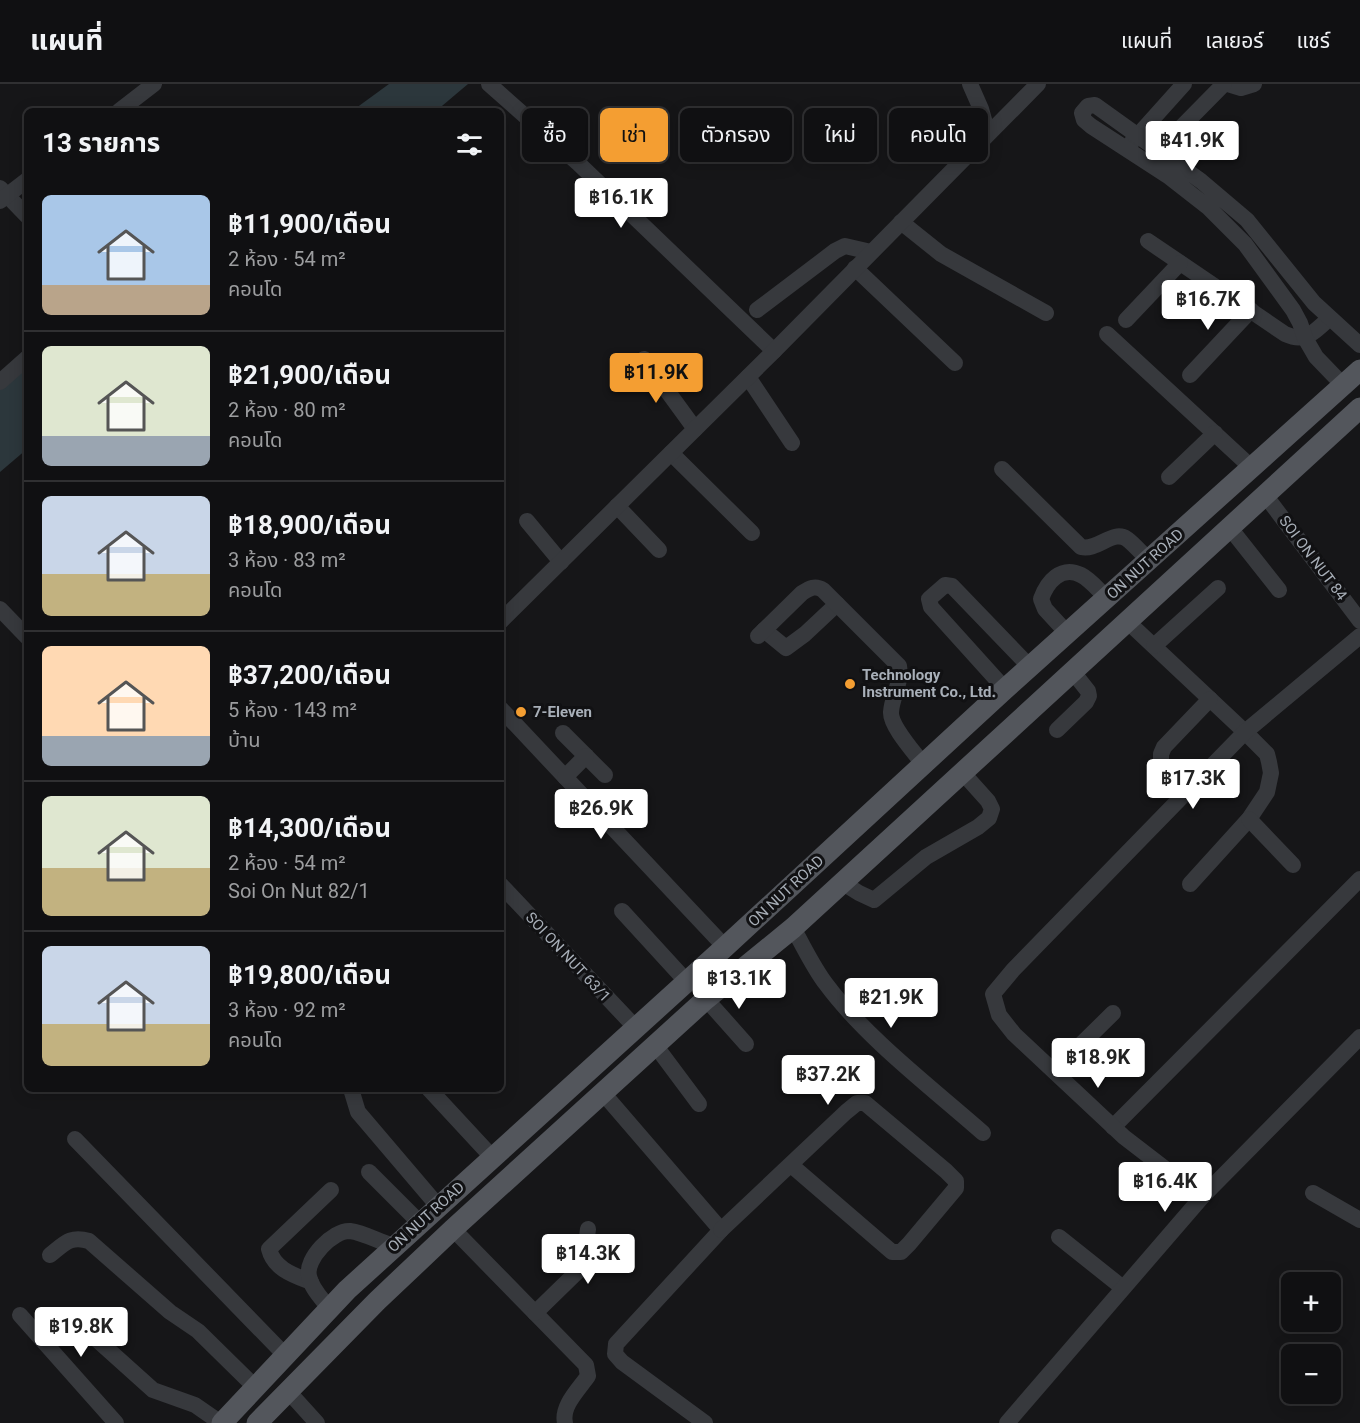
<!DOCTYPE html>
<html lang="th">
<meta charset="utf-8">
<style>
body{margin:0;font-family:Roboto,"Noto Sans Thai",sans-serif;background:#1e1e20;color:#f1f3f6;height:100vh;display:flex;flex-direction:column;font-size:22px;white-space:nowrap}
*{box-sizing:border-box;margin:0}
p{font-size:20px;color:#9c9d9f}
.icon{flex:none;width:33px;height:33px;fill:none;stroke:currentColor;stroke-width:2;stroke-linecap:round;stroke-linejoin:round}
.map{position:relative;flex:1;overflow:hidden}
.drawer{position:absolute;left:24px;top:24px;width:480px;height:984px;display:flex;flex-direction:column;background:#101012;border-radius:9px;box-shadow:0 3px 15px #0003,0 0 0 2px #303032}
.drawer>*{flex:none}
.banner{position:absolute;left:522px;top:24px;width:570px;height:54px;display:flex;gap:12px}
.tools{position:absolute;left:1281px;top:1188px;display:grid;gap:12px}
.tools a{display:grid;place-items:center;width:60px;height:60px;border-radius:9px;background:#101012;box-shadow:0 3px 15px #0003,0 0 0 2px #303032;font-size:30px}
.price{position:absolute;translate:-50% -51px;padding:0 14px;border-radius:6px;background:#fff;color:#222;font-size:20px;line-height:39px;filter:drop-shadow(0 2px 3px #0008)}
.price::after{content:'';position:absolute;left:50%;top:36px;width:18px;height:14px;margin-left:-9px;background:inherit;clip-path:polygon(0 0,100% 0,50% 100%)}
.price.on{background:#f49e32;color:#111}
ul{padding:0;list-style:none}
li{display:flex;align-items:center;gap:18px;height:150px;padding:0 18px}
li+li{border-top:2px solid #303032}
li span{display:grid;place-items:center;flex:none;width:168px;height:120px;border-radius:9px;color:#555}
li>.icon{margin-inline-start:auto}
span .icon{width:72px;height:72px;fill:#fffc;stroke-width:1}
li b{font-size:26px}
h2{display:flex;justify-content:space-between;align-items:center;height:72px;padding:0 18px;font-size:26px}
.tag{padding:0 21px;border-radius:9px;background:#101012;box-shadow:0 3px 15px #0003,0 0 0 2px #303032;font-size:21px;line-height:54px}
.tag.on{background:#f49e32;color:#111}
header{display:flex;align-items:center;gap:36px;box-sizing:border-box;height:84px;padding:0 30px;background:#101012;border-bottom:2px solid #303032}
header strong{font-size:28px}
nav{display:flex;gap:33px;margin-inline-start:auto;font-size:21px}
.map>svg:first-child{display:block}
.water{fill:#2c373c}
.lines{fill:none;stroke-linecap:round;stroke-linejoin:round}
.minor{stroke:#37393d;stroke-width:16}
.major{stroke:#53565c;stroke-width:21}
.poi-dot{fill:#f49e32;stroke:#111113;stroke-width:2}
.labels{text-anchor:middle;stroke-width:6;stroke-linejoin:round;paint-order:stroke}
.street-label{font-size:15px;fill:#a8afb8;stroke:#111113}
.poi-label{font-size:15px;font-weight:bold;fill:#a8afb8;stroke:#111113;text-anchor:start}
</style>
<header>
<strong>แผนที่</strong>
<nav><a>แผนที่</a><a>เลเยอร์</a><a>แชร์</a></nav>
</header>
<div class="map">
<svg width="1360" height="1339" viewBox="0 0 1360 1339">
<rect width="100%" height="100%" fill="#161618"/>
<g class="water">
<polygon points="389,0 468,0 436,27 352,27"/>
<polygon points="27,280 27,365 0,388 0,304"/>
</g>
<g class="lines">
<g class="minor">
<polyline points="489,0 578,79 774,267"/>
<polyline points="970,0 981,25 988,50"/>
<polyline points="1228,0 1241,4 1254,0"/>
<polyline points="119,27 154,0"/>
<polyline points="1131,59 1184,0"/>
<polyline points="1151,74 1224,0"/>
<polyline points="0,104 27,132"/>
<polyline points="0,117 27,96"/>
<polyline points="901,138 941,170 1046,229"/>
<path d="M1148 157 1285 250C1307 260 1314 247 1330 234"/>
<polyline points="855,184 955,279"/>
<polyline points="757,226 835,167 845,162 871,168"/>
<polyline points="1126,236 1180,179"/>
<polyline points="1107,250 1251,383"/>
<polyline points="644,275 695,345"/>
<polyline points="1190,291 1251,226"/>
<polyline points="748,293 792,359"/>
<polyline points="0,298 27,274"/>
<polyline points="1342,300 1316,273 1305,254 1300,239 1293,226 1245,160 1209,124 1168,92 1091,42 1084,36 1082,29 1088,22 1095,21 1201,97 1247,136 1314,219 1360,261"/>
<polyline points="671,369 752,449"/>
<path d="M1002 385 1081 463C1098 467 1113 445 1127 455 1135 461 1142 470 1149 476"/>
<polyline points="1169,393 1215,349"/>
<polyline points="1265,411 1360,537"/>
<polyline points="617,422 659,466"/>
<polyline points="527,437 561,478"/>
<polyline points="1230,444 1279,506"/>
<polyline points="0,525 27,553"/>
<polyline points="501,537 774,267 1038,0"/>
<polyline points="1128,538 1245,648 1267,670 1269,678 1271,689 1267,708 1249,735 1190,800"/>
<polyline points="764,546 786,564 805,550 837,520"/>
<path d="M1068 550 1045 525 1041 515C1047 498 1061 481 1081 491 1091 496 1099 507 1107 514"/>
<path d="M758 552 802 509C810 504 815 501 823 506L899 582C902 599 892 612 891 628 890 642 915 669 923 680"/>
<polyline points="1154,562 1218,504"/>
<polyline points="1005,605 931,523 929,515 945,501 952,502 1030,583"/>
<polyline points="501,625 725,863"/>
<polyline points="1057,646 1086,618 1089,612 1088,607 1073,588"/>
<polyline points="563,649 605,691"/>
<polyline points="1161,688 1161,670 1164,663 1210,615"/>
<polyline points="565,693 586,672"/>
<polyline points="1249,735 1293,781"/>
<polyline points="843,799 859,809 874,816 926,773 978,743 989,734 992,725 988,717 962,688"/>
<polyline points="501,801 636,944"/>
<polyline points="622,827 687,898"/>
<path d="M793 844C804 863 813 883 826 900 866 954 932 1004 983 1049"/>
<polyline points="706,915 746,960"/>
<polyline points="655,961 699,1020"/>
<polyline points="1054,987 1113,929"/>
<polyline points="351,1005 358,1028 438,1122"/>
<polyline points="429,1005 492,1073"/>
<polyline points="603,1009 721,1146 616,1260 615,1270 622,1278 705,1339"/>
<polyline points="1113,1043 1360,795"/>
<polyline points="75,1055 284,1270"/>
<polyline points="369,1088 420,1139"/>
<polyline points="1313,1109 1360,1136"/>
<polyline points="1202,1113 1124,1053 1014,950 999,931 993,910 1013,886 1245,648 1360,552"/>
<path d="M453 1145 586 1281 588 1292C579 1305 561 1322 565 1339"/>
<polyline points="721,1146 846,1028 857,1019 865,1019 946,1087 956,1097 956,1104 909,1160 901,1168 892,1168 791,1081"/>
<polyline points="1059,1153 1123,1204"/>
<path d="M50 1171C64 1160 70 1151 89 1157L170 1228 198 1247 255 1303"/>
<path d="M311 1198C293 1191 274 1185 269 1165L331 1106"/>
<path d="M329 1224C322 1215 311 1204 309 1192 305 1175 333 1146 350 1147 365 1149 379 1158 394 1162"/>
<polyline points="535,1229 578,1187 584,1176 588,1145"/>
<polyline points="20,1231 116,1339"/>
<polyline points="94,1253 153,1306 195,1321 221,1339"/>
<polyline points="288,1307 317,1339"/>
<polyline points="1007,1339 1202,1113 1360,953"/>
</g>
<g class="major">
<polyline points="222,1339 347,1206 725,863 1005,605 1360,286"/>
<polyline points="257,1339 377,1217 453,1145 706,915 793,844 1360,324"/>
</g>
</g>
<g class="poi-dot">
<circle cx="850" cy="600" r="6"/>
<circle cx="521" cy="628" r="6"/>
</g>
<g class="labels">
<g class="street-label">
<text transform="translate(1313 474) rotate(53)" y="5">SOI ON NUT 84</text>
<text transform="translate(1145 480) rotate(-42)" y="5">ON NUT ROAD</text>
<text transform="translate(786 807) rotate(-43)" y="5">ON NUT ROAD</text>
<text transform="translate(568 873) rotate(47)" y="5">SOI ON NUT 63/1</text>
<text transform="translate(426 1133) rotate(-42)" y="5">ON NUT ROAD</text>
</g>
<g class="poi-label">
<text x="862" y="596">Technology<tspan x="862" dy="17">Instrument Co., Ltd.</tspan></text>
<text x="533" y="633">7-Eleven</text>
</g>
</g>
</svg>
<div class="tools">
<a>+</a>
<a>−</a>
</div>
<b class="price" style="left:1192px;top:88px">฿41.9K</b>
<b class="price" style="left:621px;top:145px">฿16.1K</b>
<b class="price" style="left:1208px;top:247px">฿16.7K</b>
<b class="price on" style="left:656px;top:320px">฿11.9K</b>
<b class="price" style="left:1193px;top:726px">฿17.3K</b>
<b class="price" style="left:601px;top:756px">฿26.9K</b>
<b class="price" style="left:739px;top:926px">฿13.1K</b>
<b class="price" style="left:891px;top:945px">฿21.9K</b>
<b class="price" style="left:1098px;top:1005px">฿18.9K</b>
<b class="price" style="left:828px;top:1022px">฿37.2K</b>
<b class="price" style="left:1165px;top:1129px">฿16.4K</b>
<b class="price" style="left:588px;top:1201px">฿14.3K</b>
<b class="price" style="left:81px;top:1274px">฿19.8K</b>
<div class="banner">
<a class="tag">ซื้อ</a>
<a class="tag on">เช่า</a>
<a class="tag">ตัวกรอง</a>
<a class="tag">ใหม่</a>
<a class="tag">คอนโด</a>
</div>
<section class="drawer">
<h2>13 รายการ<svg class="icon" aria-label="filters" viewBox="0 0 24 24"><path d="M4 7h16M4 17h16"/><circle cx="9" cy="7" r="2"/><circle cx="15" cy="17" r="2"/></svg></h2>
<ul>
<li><span style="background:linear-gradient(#a9c7e8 75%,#b9a48a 0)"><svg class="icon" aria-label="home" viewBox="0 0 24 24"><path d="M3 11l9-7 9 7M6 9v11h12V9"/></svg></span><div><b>฿11,900/เดือน</b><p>2 ห้อง · 54 m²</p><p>คอนโด</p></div></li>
<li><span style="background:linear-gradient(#dfe7d0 75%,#9aa5b1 0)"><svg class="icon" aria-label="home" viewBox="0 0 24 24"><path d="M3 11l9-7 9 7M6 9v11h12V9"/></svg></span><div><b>฿21,900/เดือน</b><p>2 ห้อง · 80 m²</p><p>คอนโด</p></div></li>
<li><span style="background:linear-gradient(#c9d6e8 65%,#c2b280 0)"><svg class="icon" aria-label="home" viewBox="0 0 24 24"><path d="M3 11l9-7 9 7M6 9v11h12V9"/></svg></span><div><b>฿18,900/เดือน</b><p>3 ห้อง · 83 m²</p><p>คอนโด</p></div></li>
<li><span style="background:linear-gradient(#ffd9b3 75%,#9aa5b1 0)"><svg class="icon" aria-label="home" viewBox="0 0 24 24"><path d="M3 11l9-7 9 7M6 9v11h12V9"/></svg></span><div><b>฿37,200/เดือน</b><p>5 ห้อง · 143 m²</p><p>บ้าน</p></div></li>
<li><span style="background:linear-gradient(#dfe7d0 60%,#c2b280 0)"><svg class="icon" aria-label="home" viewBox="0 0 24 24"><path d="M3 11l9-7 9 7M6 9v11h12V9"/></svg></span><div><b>฿14,300/เดือน</b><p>2 ห้อง · 54 m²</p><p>Soi On Nut 82/1</p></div></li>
<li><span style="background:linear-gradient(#c9d6e8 65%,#c2b280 0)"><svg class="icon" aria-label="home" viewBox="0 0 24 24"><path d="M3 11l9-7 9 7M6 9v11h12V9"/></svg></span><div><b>฿19,800/เดือน</b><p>3 ห้อง · 92 m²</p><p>คอนโด</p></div></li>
</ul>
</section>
</div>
